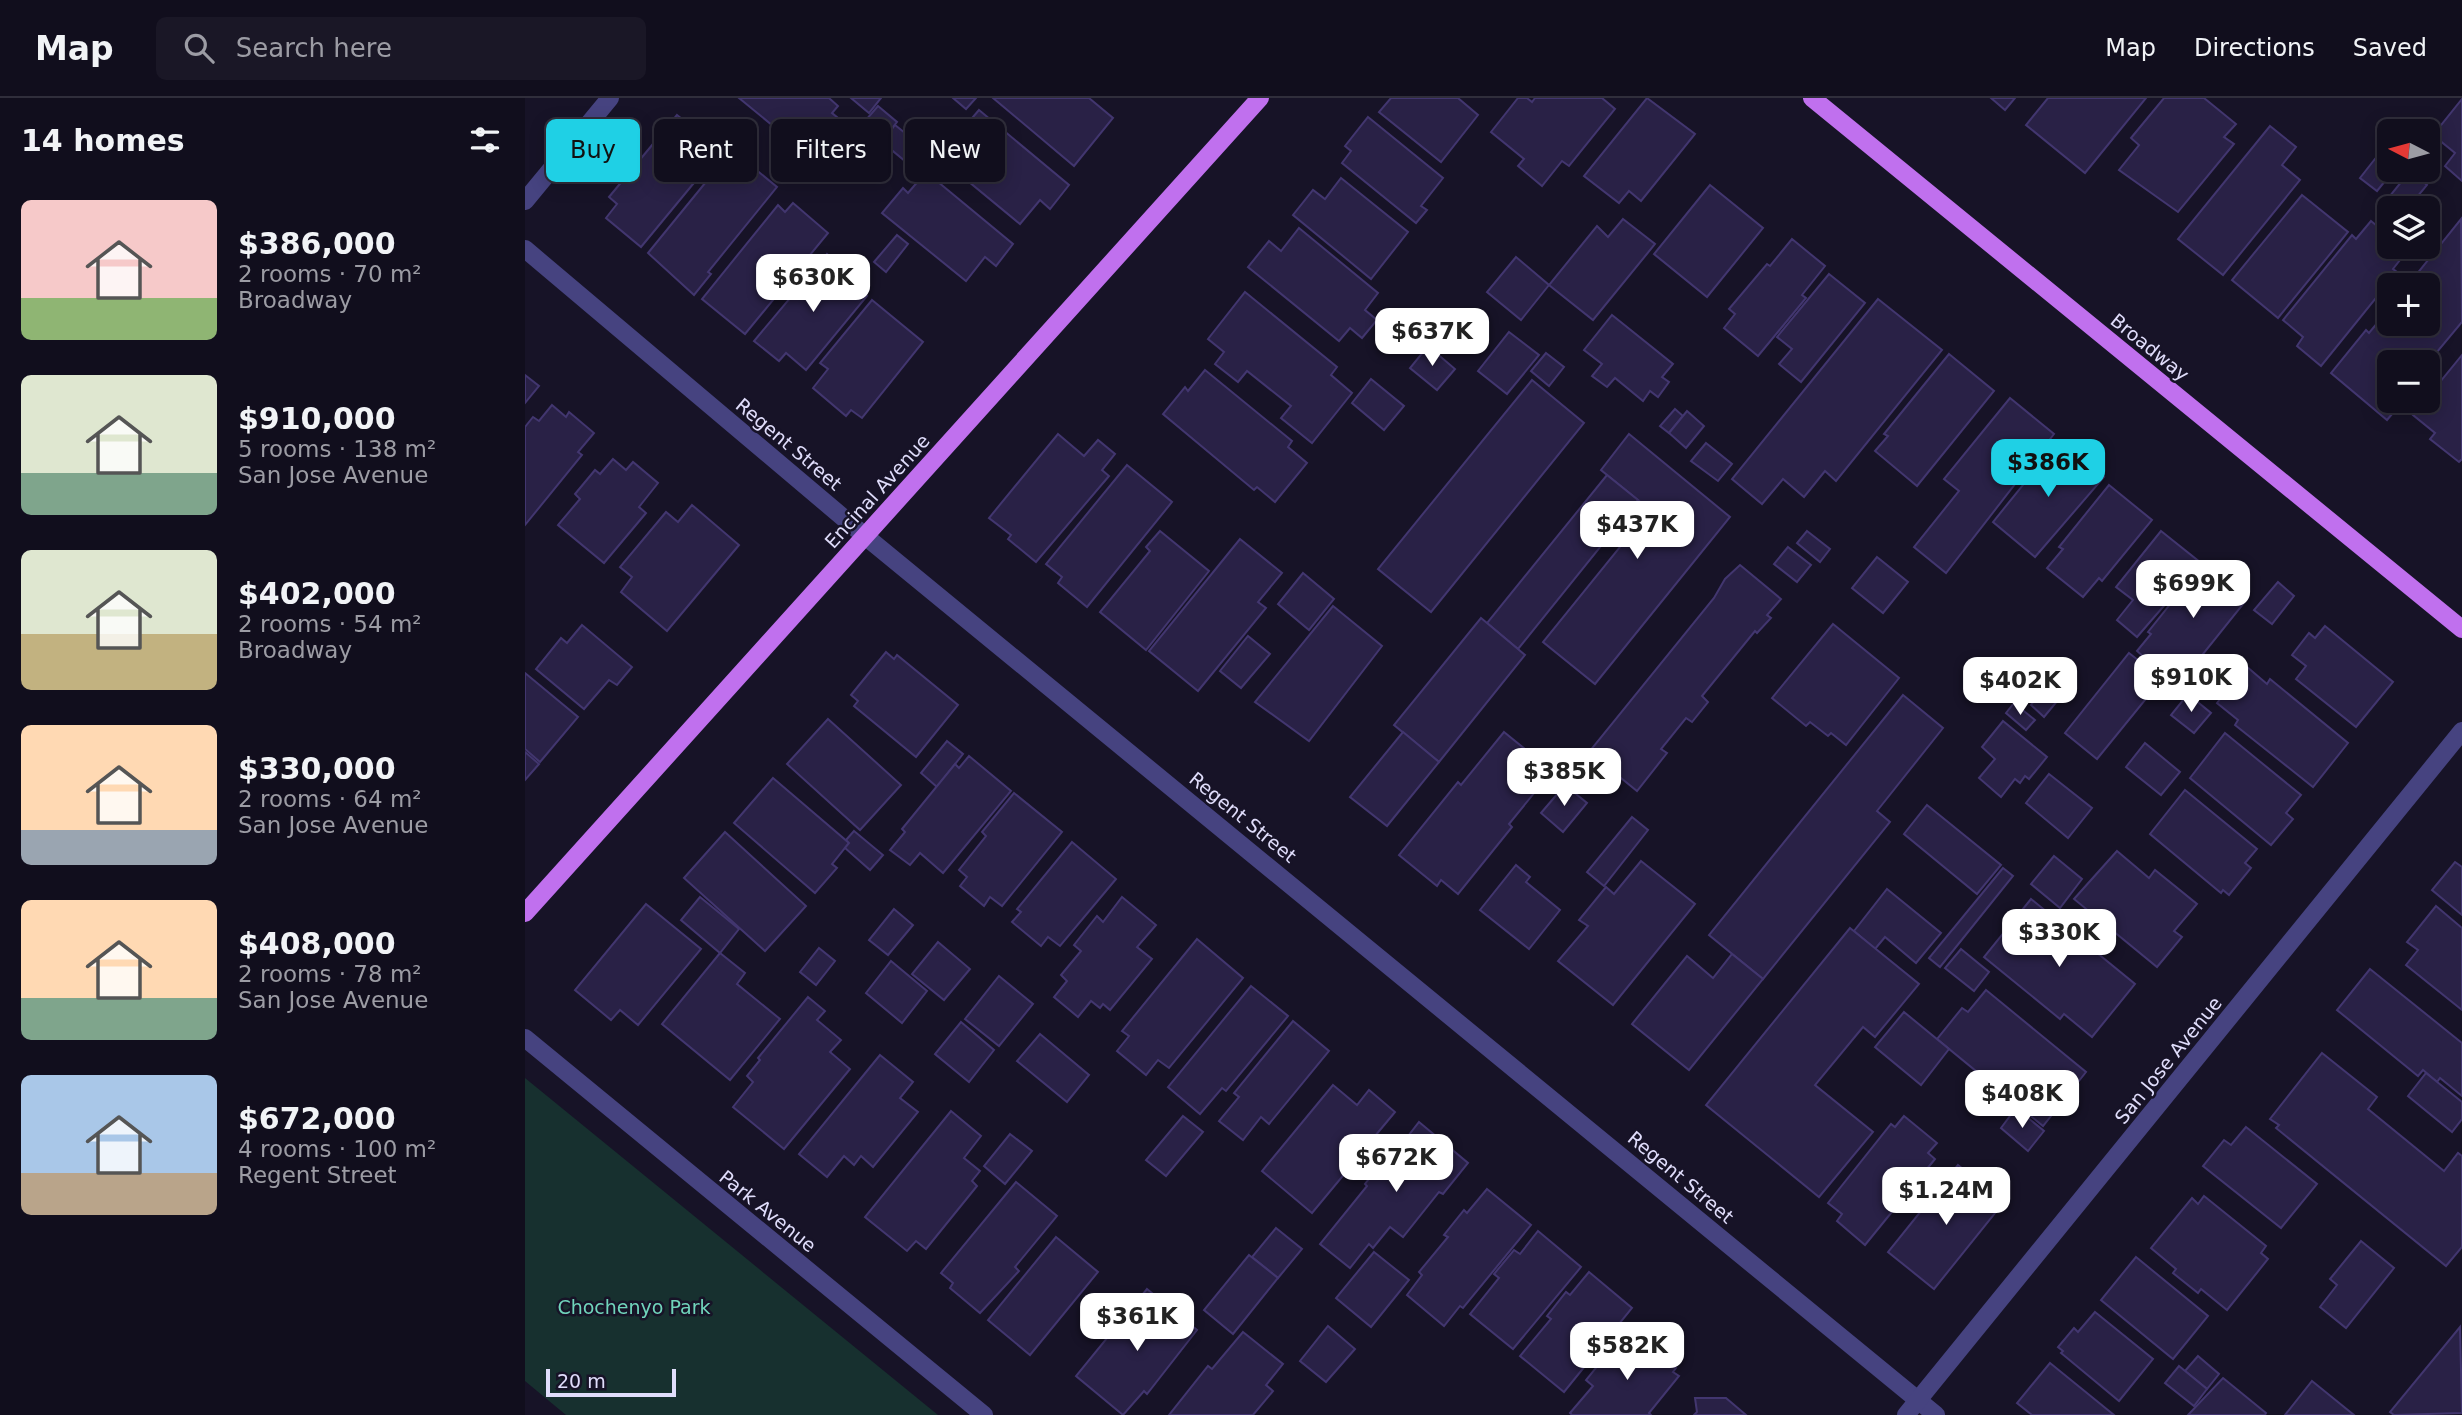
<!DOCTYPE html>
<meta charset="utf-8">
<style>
body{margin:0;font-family:"DejaVu Sans",sans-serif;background:#1a1726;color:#f1f3f6;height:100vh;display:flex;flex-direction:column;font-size:26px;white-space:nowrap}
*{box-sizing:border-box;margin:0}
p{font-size:23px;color:#9c9ca4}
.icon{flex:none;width:38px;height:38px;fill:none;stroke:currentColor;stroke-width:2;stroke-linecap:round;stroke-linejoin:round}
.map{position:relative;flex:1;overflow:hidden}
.drawer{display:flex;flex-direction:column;background:#110e1d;width:525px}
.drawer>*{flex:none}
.hud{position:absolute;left:21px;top:21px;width:665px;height:63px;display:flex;gap:14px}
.needle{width:46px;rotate:276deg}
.controls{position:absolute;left:1852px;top:21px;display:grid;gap:14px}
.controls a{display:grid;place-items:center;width:63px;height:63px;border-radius:10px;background:#110e1d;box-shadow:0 4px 18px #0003,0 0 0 2px #302e3b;font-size:35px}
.scale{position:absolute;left:21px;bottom:18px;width:130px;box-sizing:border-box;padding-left:7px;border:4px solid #e0ddfb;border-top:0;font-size:19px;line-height:24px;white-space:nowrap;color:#e0ddfb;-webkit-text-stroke:5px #171327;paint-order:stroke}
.price{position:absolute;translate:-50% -60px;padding:0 16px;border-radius:14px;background:#fff;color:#222;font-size:23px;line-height:46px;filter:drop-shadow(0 2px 4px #0008)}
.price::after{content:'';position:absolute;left:50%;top:42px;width:21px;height:16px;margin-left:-10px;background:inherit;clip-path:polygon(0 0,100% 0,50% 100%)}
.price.on{background:#1fd0e5;color:#111}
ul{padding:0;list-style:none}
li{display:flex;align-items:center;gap:21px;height:175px;padding:0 21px}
li span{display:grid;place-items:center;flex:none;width:196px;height:140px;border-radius:10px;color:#555}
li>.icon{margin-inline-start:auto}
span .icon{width:84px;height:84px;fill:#fffc;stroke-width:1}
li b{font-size:30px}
h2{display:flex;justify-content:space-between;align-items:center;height:84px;padding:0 21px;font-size:30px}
.tag{padding:0 24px;border-radius:10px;background:#110e1d;box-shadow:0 4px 18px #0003,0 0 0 2px #302e3b;font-size:24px;line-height:63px}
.tag.on{background:#1fd0e5;color:#111}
header{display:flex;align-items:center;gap:42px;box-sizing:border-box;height:98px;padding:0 35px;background:#110e1d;border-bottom:2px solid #302e3b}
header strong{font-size:33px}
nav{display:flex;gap:38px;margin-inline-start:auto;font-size:24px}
.search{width:490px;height:63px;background:#1a1726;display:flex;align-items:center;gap:18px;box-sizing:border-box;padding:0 24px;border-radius:10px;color:#9c9ca4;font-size:26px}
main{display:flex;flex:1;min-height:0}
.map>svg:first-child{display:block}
.green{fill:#17302f}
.building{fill:#292146;stroke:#42366f;stroke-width:2}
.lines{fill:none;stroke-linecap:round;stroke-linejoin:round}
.minor{stroke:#464380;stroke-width:18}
.major{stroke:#c070ee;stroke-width:18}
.labels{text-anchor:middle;stroke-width:5;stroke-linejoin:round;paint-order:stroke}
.street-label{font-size:19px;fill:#e0ddfb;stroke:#171327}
.park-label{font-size:19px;fill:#70d4bb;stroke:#171327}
</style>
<header>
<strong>Map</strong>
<div class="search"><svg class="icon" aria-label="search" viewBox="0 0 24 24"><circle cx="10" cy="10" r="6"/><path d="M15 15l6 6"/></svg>Search here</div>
<nav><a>Map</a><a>Directions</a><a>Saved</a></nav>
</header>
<main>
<section class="drawer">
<h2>14 homes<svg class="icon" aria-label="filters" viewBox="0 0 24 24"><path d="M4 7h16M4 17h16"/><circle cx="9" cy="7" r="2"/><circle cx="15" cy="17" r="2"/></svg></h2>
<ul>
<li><span style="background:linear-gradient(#f6c9c9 70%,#8fb573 0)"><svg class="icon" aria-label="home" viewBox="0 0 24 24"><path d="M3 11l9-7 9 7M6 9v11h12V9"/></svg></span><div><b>$386,000</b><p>2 rooms · 70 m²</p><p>Broadway</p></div></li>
<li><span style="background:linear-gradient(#dfe7d0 70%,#7fa58c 0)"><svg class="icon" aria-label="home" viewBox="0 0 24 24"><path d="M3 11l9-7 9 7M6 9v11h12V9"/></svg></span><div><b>$910,000</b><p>5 rooms · 138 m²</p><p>San Jose Avenue</p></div></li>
<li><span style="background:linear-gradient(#dfe7d0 60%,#c2b280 0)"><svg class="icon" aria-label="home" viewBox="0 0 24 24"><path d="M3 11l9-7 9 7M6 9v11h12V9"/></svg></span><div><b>$402,000</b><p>2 rooms · 54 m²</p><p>Broadway</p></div></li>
<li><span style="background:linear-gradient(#ffd9b3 75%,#9aa5b1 0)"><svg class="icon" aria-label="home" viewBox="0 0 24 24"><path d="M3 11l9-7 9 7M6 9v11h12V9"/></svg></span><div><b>$330,000</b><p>2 rooms · 64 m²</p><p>San Jose Avenue</p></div></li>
<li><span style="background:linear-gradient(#ffd9b3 70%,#7fa58c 0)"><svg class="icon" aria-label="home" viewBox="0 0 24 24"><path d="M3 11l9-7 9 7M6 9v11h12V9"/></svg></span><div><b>$408,000</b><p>2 rooms · 78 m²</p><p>San Jose Avenue</p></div></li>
<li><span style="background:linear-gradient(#a9c7e8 70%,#b9a48a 0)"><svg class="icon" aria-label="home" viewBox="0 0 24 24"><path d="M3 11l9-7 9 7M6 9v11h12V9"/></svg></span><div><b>$672,000</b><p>4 rooms · 100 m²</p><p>Regent Street</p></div></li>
</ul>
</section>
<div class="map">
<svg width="1937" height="1317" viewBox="0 0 1937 1317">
<rect width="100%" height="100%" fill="#171327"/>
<polygon class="green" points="0,980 413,1317 41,1317 0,1283"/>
<g class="building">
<polygon points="214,0 304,0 313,8 307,15 329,33 302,66 278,47 276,51"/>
<polygon points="326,0 356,0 344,15"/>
<polygon points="428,0 451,0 441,11"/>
<polygon points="468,0 564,0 588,20 549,68"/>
<polygon points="866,0 933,0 953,17 916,64 854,14"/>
<polygon points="993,0 1002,0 1007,4 1010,0 1077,0 1090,11 1044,68 1037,63 1017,88 993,68 999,61 966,34"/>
<polygon points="1122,0 1170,36 1116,103 1104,93 1094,105 1059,78"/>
<polygon points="1466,0 1490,0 1480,12"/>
<polygon points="1523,0 1621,0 1560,75 1501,27"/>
<polygon points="1639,0 1679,0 1711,26 1699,39 1709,46 1653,114 1594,72 1614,47 1606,40"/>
<polygon points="1937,1 1937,83 1920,68 1930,55 1908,37"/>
<polygon points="353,8 372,24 360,39 340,23"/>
<polygon points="454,12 544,87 525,111 515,102 495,126 409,55 430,29 436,33"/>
<polygon points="152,17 176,36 172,40 192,57 116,149 81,120 92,106 84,99"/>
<polygon points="843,19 918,80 896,108 902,112 891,125 817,65 826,53 820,48"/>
<polygon points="370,27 400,51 386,68 357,44"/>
<polygon points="1745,28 1771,49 1757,67 1775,82 1698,177 1653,141"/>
<polygon points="207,52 252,89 183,174 186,176 169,197 123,155"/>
<polygon points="1857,52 1864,57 1864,72 1869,72 1852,93 1835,80"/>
<polygon points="1885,73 1902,87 1883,110 1867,110 1860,104"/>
<polygon points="401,74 488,146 471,168 460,159 441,183 357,115 378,90 383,95"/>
<polygon points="816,80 883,134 846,181 768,117 788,92 800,101"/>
<polygon points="1185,87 1238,130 1182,199 1129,156"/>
<polygon points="1777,97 1823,134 1753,220 1707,182"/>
<polygon points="268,105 303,135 220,236 177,201 253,107 260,114"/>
<polygon points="1098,121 1130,146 1068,222 1024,187 1072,128 1083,139"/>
<polygon points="1936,121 1937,224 1902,266 1864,264 1864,303 1878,303 1862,322 1806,275 1841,232 1844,235 1864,211 1864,226 1902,226 1902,187 1883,187"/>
<polygon points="1846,123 1864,138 1864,149 1877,149 1882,153 1868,171 1872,174 1796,268 1772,248 1778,239 1758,222 1827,137 1831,141"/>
<polygon points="774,130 853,195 840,212 852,222 837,240 825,230 814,243 723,169 744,143 756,153"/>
<polygon points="372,137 383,146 361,174 349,164"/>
<polygon points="1267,141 1300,168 1277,197 1281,200 1233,258 1199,230 1210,216 1204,211 1242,166 1245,168"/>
<polygon points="302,156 330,179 325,185 342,198 281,272 261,255 254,263 229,243"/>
<polygon points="991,159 1024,187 996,222 962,194"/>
<polygon points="1304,176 1340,205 1276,284 1254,266 1267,251 1252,239"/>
<polygon points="720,194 812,269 806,277 827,295 787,345 756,320 766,308 722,273 713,284 690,266 699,254 683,241"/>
<polygon points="1353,201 1417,252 1311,383 1300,373 1279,399 1258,381 1237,406 1207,381"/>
<polygon points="347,202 398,244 337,320 326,312 321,318 288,290 303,271 295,265"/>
<polygon points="1087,217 1148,266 1137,279 1144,284 1133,299 1125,293 1118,303 1090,280 1082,289 1067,278 1077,266 1059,252"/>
<polygon points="984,234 1014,257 982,296 953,273"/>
<polygon points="903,248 930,271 912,292 885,270"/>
<polygon points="1021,255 1039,269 1024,288 1006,273"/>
<polygon points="1424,256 1469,293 1392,388 1350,353 1363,338 1359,336"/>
<polygon points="1937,257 1937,361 1934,364 1905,341 1910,335 1888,317"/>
<polygon points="680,272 767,343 763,349 782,365 750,404 732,389 729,392 638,316 660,289 663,293"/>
<polygon points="0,277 14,288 0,305"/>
<polygon points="846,281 879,308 859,332 827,305"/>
<polygon points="1007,282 1059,325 906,514 853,471"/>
<polygon points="1485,300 1529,336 1421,475 1389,449 1434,393 1419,381"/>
<polygon points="27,307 41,319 44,314 69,335 53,354 57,357 0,427 0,329 8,319 14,323"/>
<polygon points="1150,311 1158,318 1144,335 1135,328"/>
<polygon points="1162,313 1179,328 1161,350 1144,335"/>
<polygon points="533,336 559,358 573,342 590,356 577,372 584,378 511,464 483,441 486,437 464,420"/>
<polygon points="1104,336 1205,419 1070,586 1018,544 1125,412 1076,372"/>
<polygon points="1181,345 1207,366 1193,383 1166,363"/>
<polygon points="1532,345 1579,379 1510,459 1468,424"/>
<polygon points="88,361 101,372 108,364 133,385 114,409 121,415 79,465 33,427 55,401 50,396 70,372 75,376"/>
<polygon points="602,367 647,404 562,509 533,485 537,479 521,466"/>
<polygon points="1082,377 1113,402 993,551 962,525"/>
<polygon points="1584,387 1627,422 1577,483 1574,480 1558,499 1522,470 1538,451 1534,449"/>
<polygon points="167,407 214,447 142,533 96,494 107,479 95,469 141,414 153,424"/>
<polygon points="635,433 684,473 621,552 575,514 625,453 621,449"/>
<polygon points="1282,433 1305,451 1295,464 1272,445"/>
<polygon points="1636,433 1676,465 1612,539 1592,522 1608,502 1591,489"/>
<polygon points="715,441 757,475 733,504 741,510 673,593 624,553"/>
<polygon points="1263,449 1286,467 1272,484 1249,466"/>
<polygon points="1352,459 1383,484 1358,515 1327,490"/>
<polygon points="1679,464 1723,500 1666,571 1651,558 1637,575 1612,553 1626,536 1623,534"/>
<polygon points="1215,467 1256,501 1242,517 1246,520 1232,535 1230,533 1177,598 1183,604 1167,624 1161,620 1136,651 1142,655 1112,693 1064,654 1189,500 1200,481"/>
<polygon points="778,475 809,501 784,532 753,506"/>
<polygon points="1753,484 1769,498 1747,526 1729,512"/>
<polygon points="808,508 857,548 784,643 730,604"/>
<polygon points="956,520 1000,557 914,664 869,627"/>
<polygon points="1308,526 1374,580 1321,647 1306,635 1303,638 1285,624 1281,628 1247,600"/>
<polygon points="57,527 107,569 92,587 84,582 59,611 11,571 36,540 42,545"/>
<polygon points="1800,528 1868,584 1831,629 1771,581 1781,568 1767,557 1784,535 1790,540"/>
<polygon points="723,538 745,556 716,590 695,573"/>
<polygon points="361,554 369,561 372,557 433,607 391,659 329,608 333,603 326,597"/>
<polygon points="1604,555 1628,574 1620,584 1629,591 1572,661 1540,635"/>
<polygon points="1721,568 1742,586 1745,581 1823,645 1788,689 1710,627 1713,622 1692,605"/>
<polygon points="1533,573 1547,585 1519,619 1506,607"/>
<polygon points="0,575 53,619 15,664 0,651"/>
<polygon points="1663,596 1686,615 1669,635 1646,617"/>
<polygon points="1378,597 1418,630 1352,713 1365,724 1238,881 1184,837"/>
<polygon points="1489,605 1510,622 1501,632 1481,615"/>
<polygon points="303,621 376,687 335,732 262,666"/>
<polygon points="1478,623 1522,659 1504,681 1500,678 1495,685 1490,681 1476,699 1454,680 1470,661 1457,649"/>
<polygon points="878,634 914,664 862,728 825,699"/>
<polygon points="979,634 1027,673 984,726 987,729 933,796 916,782 912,788 874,757 933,684 936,687"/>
<polygon points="1700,635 1776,697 1761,715 1768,721 1746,747 1665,680"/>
<polygon points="422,643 438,656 412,689 396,675"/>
<polygon points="1620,645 1655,674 1636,697 1601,669"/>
<polygon points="0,654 14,666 0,682"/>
<polygon points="444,658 486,693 418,775 395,755 385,767 365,752 380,734 377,731 430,666 434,670"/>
<polygon points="1524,676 1567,710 1543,740 1501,705"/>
<polygon points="248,680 324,745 307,766 312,770 290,795 209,725"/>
<polygon points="1040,687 1062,705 1038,734 1016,715"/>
<polygon points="1660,692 1732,751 1720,765 1726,770 1704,797 1698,792 1696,795 1625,736"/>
<polygon points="489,695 537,734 477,808 465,799 459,808 435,788 442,779 434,772 461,738 457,734"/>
<polygon points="1402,707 1476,767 1452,796 1379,736"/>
<polygon points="1107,719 1123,732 1079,788 1062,774"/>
<polygon points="329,733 358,757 345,772 320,750 324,745 321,742"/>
<polygon points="200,734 281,808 240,853 159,780"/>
<polygon points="547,744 591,781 535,848 523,839 516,848 487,824 496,814 492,811"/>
<polygon points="1592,753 1624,780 1630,772 1672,806 1649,833 1657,839 1632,869 1549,801"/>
<polygon points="1529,758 1557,781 1535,810 1506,786"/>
<polygon points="1116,763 1170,806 1088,907 1033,863 1063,828 1054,822 1081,789 1089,796"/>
<polygon points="1930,764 1937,769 1937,817 1907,792"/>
<polygon points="991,767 1005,779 1001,784 1035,812 1004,851 955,812"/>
<polygon points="1478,770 1488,778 1415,869 1404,860"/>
<polygon points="1362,791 1416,835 1391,865 1360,839 1350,851 1329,833"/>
<polygon points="175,799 214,831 195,855 156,822"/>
<polygon points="597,799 631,827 612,849 627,861 585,912 578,906 575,910 566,903 553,919 529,899 542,883 536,877 556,853 549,847 572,818 578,824"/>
<polygon points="1506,801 1610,886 1567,939 1539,916 1535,921 1459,859"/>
<polygon points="121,806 176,851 113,927 95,912 86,922 50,892"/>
<polygon points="1911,808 1937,830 1937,912 1881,867 1893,852 1882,844"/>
<polygon points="369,811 388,827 363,857 344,842"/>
<polygon points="1325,830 1394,886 1350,939 1338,929 1290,987 1348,1034 1294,1099 1181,1007"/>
<polygon points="672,841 718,880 644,970 633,962 621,977 592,953 604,938 597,933"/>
<polygon points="413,844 445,871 419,902 387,876"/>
<polygon points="294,850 310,863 291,887 275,874"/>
<polygon points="1436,851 1464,874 1449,893 1420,870"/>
<polygon points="195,855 220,875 212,886 255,921 205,982 137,926"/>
<polygon points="1207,856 1238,881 1164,972 1107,926 1162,858 1188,880"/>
<polygon points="366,863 402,893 377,925 341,895"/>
<polygon points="1845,871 1937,945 1937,998 1915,980 1912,984 1898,972 1893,978 1812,912"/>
<polygon points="474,878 508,906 474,948 440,921"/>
<polygon points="726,888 763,918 701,993 697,990 675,1016 643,989"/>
<polygon points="1461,892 1561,974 1518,1028 1412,941 1437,910 1443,914"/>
<polygon points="283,899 300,913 292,922 316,942 305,954 325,971 259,1051 208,1009 228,984 222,978 235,962 233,960"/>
<polygon points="1379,914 1424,951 1396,987 1350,949"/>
<polygon points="768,923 804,953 744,1026 736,1019 718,1042 694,1023 714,999 709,995"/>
<polygon points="436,924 469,952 444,984 410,956"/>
<polygon points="515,936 564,977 542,1004 492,963"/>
<polygon points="1797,955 1852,999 1843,1011 1919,1073 1933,1055 1937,1058 1937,1149 1921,1168 1751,1030 1754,1027 1745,1021"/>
<polygon points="355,957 388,984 375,1000 393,1014 348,1069 336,1058 329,1067 319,1058 302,1079 274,1056"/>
<polygon points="1901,975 1937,1004 1937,1021 1927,1034 1883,998"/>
<polygon points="808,987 832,1007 844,992 870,1014 840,1050 844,1054 830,1072 826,1068 787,1115 737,1073"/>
<polygon points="1491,1010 1519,1033 1503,1053 1476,1030"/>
<polygon points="426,1013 456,1038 439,1060 455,1073 447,1083 452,1088 401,1151 391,1143 382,1153 340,1119"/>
<polygon points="658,1018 678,1034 641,1078 621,1062"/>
<polygon points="1379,1018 1412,1045 1403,1055 1410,1061 1340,1147 1312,1123 1317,1116 1303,1105 1366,1026 1370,1029"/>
<polygon points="894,1024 943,1065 918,1096 914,1094 878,1139 865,1129 848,1150 844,1146 825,1170 795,1146 842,1088 840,1086 870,1048 873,1051"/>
<polygon points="1721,1029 1792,1086 1756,1130 1678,1068 1699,1042 1706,1047"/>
<polygon points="485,1036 507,1053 480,1086 459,1068"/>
<polygon points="1433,1067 1479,1104 1409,1191 1363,1154"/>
<polygon points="491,1084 532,1118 490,1169 494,1173 455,1215 425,1190 428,1185 416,1175"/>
<polygon points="962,1091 1006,1127 938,1210 935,1208 919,1228 882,1197 897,1177 894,1174 923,1139 919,1137 939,1112 942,1115"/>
<polygon points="1679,1098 1741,1148 1736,1155 1743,1161 1702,1212 1676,1191 1673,1195 1648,1175 1651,1171 1626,1150 1667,1100 1673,1106"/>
<polygon points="751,1130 777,1151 753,1180 727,1159"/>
<polygon points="1013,1133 1056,1169 988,1251 945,1216 974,1180 969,1176 989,1152 995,1156"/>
<polygon points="531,1139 573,1174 505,1257 463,1222"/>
<polygon points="1836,1143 1869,1170 1821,1230 1795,1209 1812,1187 1805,1181"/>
<polygon points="849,1154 884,1182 846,1229 811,1200"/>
<polygon points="724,1157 753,1180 708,1236 679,1212"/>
<polygon points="1611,1159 1683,1218 1648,1261 1576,1202"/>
<polygon points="1064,1174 1107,1210 1039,1294 995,1258 1026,1221 1022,1218 1041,1194 1045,1197"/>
<polygon points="622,1191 672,1232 622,1296 619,1293 598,1317 551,1278"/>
<polygon points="1570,1214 1628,1261 1594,1303 1536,1255 1538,1253 1533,1249 1549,1230 1553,1234"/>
<polygon points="803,1228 830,1251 801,1284 775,1263"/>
<polygon points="1935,1229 1937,1315 1869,1317 1865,1314"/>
<polygon points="718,1234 758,1266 741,1287 748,1293 728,1317 644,1317 683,1268 687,1271"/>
<polygon points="1100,1234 1129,1258 1131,1255 1151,1270 1148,1274 1154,1278 1124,1315 1126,1317 1047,1317 1045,1315 1068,1288 1061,1282"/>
<polygon points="1673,1258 1694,1276 1682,1291 1660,1273"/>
<polygon points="1525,1265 1589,1317 1507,1317 1492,1305"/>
<polygon points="1654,1268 1682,1291 1669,1308 1640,1285"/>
<polygon points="1698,1280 1741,1315 1740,1317 1663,1317"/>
<polygon points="1787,1283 1829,1317 1760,1317"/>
<polygon points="1170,1300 1201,1300 1221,1317 1169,1317 1172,1314"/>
</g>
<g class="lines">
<g class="minor">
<polyline points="0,103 85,0"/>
<polyline points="0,151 340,438 1411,1317"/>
<polyline points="0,940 459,1317"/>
<polyline points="1381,1317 1937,633"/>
</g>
<g class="major">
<polyline points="1287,0 1937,531"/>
<polyline points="0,815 735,0"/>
</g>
</g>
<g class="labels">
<g class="street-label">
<text transform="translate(1625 249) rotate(39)" y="7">Broadway</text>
<text transform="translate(264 346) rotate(40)" y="7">Regent Street</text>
<text transform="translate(352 393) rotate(-48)" y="7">Encinal Avenue</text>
<text transform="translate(718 719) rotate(39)" y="7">Regent Street</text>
<text transform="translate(1643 962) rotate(-51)" y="7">San Jose Avenue</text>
<text transform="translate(1156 1079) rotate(40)" y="7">Regent Street</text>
<text transform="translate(243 1113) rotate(39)" y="7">Park Avenue</text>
</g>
<g class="park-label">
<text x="109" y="1216">Chochenyo Park</text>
</g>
</g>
</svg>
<div class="controls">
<a><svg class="needle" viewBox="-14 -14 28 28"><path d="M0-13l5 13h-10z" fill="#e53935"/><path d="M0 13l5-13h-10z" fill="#9c9ca4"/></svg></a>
<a><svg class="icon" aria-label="layers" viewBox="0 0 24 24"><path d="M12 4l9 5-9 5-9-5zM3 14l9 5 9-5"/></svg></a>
<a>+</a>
<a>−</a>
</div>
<div class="scale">20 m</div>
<b class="price" style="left:288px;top:216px">$630K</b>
<b class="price" style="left:907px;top:270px">$637K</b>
<b class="price on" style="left:1523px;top:401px">$386K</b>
<b class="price" style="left:1112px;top:463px">$437K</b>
<b class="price" style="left:1668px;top:522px">$699K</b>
<b class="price" style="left:1666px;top:616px">$910K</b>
<b class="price" style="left:1495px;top:619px">$402K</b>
<b class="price" style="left:1039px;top:710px">$385K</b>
<b class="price" style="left:1534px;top:871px">$330K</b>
<b class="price" style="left:1497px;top:1032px">$408K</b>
<b class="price" style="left:871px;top:1096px">$672K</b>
<b class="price" style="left:1421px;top:1129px">$1.24M</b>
<b class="price" style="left:612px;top:1255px">$361K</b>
<b class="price" style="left:1102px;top:1284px">$582K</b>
<div class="hud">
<a class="tag on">Buy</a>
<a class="tag">Rent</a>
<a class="tag">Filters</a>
<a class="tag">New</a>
</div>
</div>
</main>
